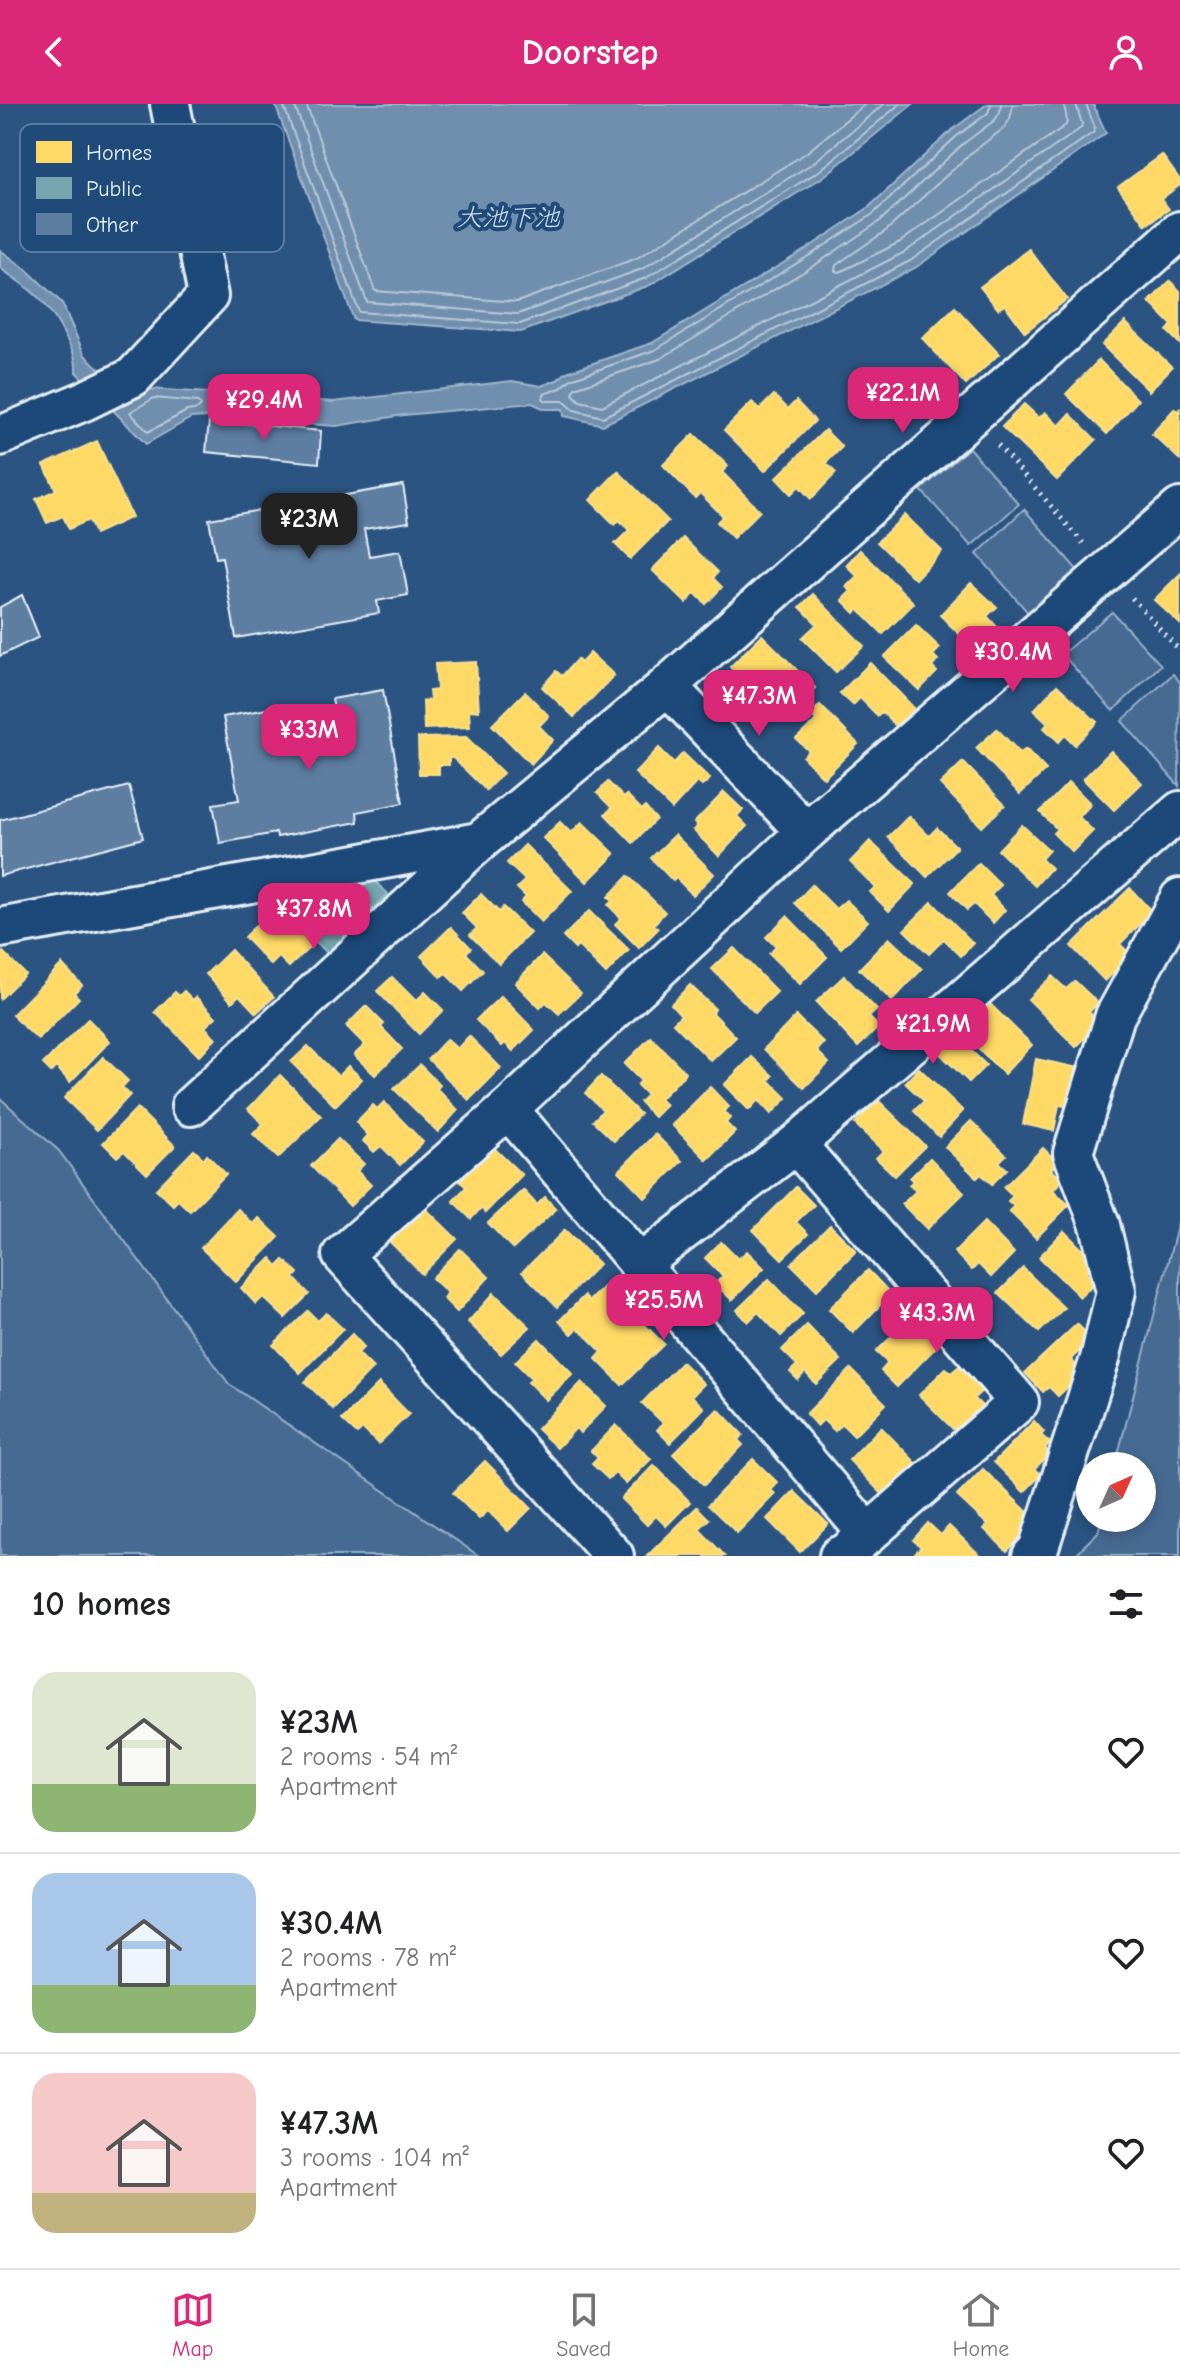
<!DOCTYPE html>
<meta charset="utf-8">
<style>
body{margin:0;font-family:"Comic Neue","Klee One",sans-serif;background:#f6f6f6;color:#202124;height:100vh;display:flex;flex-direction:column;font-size:30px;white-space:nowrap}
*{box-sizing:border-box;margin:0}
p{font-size:26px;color:#757577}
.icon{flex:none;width:44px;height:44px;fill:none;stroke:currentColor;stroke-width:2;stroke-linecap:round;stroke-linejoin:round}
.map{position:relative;height:1452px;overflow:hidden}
.details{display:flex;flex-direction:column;background:#fff;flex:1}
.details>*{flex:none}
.needle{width:52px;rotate:45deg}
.fabs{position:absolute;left:1076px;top:1348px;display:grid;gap:16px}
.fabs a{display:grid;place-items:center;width:80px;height:80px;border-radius:50%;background:#fff;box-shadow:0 4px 12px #0003;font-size:40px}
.price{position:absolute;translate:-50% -68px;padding:0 18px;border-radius:16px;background:#db2777;color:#fff;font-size:26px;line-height:52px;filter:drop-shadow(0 2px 4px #0008)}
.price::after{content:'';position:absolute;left:50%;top:48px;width:24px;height:18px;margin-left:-12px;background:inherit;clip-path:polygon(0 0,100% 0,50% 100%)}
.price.on{background:#222;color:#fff}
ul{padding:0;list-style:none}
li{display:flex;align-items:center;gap:24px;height:200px;padding:0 32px}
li+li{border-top:2px solid #e0e0e0}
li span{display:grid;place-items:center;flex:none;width:224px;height:160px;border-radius:24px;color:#555}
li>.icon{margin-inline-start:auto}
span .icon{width:96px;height:96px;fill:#fffc;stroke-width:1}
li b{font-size:34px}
h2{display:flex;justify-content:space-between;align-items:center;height:96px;padding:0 32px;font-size:34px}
header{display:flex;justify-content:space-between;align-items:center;height:104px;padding:0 32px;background:#db2777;color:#fff;font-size:36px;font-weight:700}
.menu{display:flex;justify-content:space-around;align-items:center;height:112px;border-top:2px solid #e0e0e0;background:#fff;font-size:22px;color:#757577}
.menu a{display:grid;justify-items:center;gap:4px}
.menu .on{color:#db2777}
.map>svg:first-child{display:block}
.green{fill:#476b93;stroke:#98aec6;stroke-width:2}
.water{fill:#708ead;stroke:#a0b6cb;stroke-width:2}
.homes{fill:#ffd966;stroke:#f8e092;stroke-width:2}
.public{fill:#76a5af;stroke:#98bcc5;stroke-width:2}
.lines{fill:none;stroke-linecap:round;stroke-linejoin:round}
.shore{stroke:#b8c9da;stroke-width:2}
.building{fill:#5d7da1;stroke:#e8f1f8;stroke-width:2}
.minor-casing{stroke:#e8f1f8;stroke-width:44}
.path{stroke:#e8f1f8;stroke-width:5;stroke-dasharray:2 6;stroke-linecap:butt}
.minor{stroke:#1f4a7a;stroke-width:38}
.labels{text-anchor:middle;stroke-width:8;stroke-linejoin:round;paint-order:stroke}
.water-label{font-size:26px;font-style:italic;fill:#d0dde9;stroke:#1f4a7a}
.key{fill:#1f4a7a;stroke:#5b7ca0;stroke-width:2}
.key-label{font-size:22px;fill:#e8f1f8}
</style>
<header><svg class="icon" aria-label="back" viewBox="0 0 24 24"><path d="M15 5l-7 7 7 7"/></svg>Doorstep<svg class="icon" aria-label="person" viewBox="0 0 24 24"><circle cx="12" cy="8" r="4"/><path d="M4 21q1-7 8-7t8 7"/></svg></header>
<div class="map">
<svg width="1180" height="1452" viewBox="0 0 1180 1452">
<rect width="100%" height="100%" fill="#2b5482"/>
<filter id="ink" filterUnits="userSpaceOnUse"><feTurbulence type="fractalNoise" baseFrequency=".0125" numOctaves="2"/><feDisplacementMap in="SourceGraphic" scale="16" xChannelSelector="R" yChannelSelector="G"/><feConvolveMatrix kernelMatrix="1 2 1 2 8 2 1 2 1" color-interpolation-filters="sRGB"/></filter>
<g filter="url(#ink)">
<g class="green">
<polygon points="969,344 1019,400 971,442 921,386"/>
<polygon points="1024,405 1079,468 1031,512 977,450"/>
<polygon points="1112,508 1161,561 1113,607 1062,550"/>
<polygon points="1173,570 1180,578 1179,682 1122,617"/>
<polygon points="0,994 59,1047 229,1280 479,1452 0,1452"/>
<polygon points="1180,1111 1180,1452 1074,1452 1098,1428 1102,1414 1142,1414 1142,1362 1115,1362"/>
</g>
<g class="water">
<polygon points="275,0 913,0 823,73 650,181 521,228 354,216"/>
<path d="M987 0H1093L1106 29 915 164 603 321 564 312 563 305H545L532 299 404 311 336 322 209 313 191 314 146 340 76 268C77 253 71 244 65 232 46 195 33 187 0 164V146L26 165 62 199 84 250 132 297 151 285 334 298 512 277 541 282 557 276 567 268 652 239 808 144 868 104 952 26Z"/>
</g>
<g class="homes">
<polygon points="1162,51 1180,76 1180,81 1161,95 1169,105 1146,121 1118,83"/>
<polygon points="1029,145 1067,195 1025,228 1005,201 998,205 980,183"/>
<polygon points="1170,177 1180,187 1180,240 1167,227 1172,221 1149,198"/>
<polygon points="955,203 999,250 966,281 922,234"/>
<polygon points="1125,218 1172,263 1149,287 1102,241"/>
<polygon points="1099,256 1138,296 1107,330 1066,290"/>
<polygon points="774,291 788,305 796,297 815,317 765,367 724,326 752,298 760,305"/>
<polygon points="1024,300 1039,314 1045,308 1059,322 1070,310 1096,336 1057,376 1002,323"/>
<polygon points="1174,305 1178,307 1180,305 1180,356 1152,330"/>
<polygon points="825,326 842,343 826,359 836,369 811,395 799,382 791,390 776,374"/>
<polygon points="694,330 728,362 722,368 760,407 733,434 717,418 723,412 700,389 695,394 663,361"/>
<polygon points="97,337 132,413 95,430 89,416 69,425 63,412 47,419 36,395 56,386 44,361"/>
<polygon points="618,367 668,417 630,455 615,440 629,426 619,416 615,421 590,396"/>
<polygon points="905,411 942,447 915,475 877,438"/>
<polygon points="683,434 718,468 713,474 722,483 706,500 695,489 686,499 652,466"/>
<polygon points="860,446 914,499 883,530 858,505 855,509 842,496 851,487 846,483 857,472 846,461"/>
<polygon points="1180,470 1180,520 1154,496"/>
<polygon points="971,479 997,503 987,512 998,524 982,540 967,526 961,532 940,511"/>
<polygon points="813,490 864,542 836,568 802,534 817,520 800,503"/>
<polygon points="916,521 940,544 933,551 938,556 932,563 937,568 919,586 884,553"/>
<polygon points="762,531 815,584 786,613 768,595 758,605 749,595 755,588 730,563"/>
<polygon points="590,549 614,571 574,613 542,583 556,567 562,572 577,555 581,559"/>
<polygon points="476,558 479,607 469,606 470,623 424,625 423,597 430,596 429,587 437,586 435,560"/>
<polygon points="870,559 914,604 896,622 882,608 878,612 860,594 853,601 840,589"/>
<polygon points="1057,581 1097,618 1075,641 1065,631 1059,638 1044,624 1048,619 1034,606"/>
<polygon points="525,588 549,612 539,622 553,636 531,660 492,621"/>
<polygon points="820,601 858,640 824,674 803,653 809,647 796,635 816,616 811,610"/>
<polygon points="997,625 1020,649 1026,645 1046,666 1020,690 976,644"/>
<polygon points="466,633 503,669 486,686 453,654 449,654 449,661 439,661 439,670 419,670 418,634"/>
<polygon points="659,644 674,659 683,649 710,675 702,682 697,678 672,705 635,669"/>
<polygon points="1111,647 1142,679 1114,706 1083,675"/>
<polygon points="963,658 1005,701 982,723 940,680"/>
<polygon points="608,678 624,694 627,691 642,706 645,703 656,715 633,739 605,710 612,704 597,689"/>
<polygon points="1069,678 1091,700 1079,713 1093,727 1072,748 1053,729 1057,725 1040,708"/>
<polygon points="724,688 743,706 737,712 747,722 719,752 693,726 698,722 694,719"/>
<polygon points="909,712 929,732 937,724 957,743 927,773 888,733"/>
<polygon points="560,718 571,729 582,718 615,750 587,778 543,734"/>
<polygon points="1022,721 1049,746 1041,755 1051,764 1035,782 998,746"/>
<polygon points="675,731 714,770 693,791 676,774 673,777 651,754"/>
<polygon points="870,737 915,780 889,807 870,788 875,783 850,758"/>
<polygon points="525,741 572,787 541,818 521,798 526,793 517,784 525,776 507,759"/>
<polygon points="979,759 1001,781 991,791 1005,806 993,819 974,800 967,806 950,788"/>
<polygon points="628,772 665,808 654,820 658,825 639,844 615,820 621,814 608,801 612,797 608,793"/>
<polygon points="812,781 836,805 846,796 868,817 841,844 795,799"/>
<polygon points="1130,784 1152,808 1120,840 1131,851 1105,877 1071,842"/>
<polygon points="481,790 499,808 503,803 530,829 499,860 470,831 477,824 462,809"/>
<polygon points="932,798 973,839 961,852 944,835 929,850 904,826"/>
<polygon points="274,804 311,842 289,863 279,853 271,861 244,833"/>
<polygon points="589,807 629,846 606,870 578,842 575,845 563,833"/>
<polygon points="787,812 827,853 800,880 769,850 776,843 766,833"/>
<polygon points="451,823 471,844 466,849 483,867 463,887 445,869 441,873 421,852"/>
<polygon points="889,834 922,865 892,897 859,865"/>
<polygon points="734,844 777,888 755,909 712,865"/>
<polygon points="231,846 274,893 256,909 239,891 232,898 206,870"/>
<polygon points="3,848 25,870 0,895 0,851"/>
<polygon points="542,851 581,889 559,910 546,898 540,904 515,879"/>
<polygon points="62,860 82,881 74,889 79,894 38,936 12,911"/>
<polygon points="844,872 877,906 869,913 879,923 858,943 816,898"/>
<polygon points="1052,872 1066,885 1075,877 1098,899 1089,908 1100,919 1076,943 1028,895"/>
<polygon points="392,873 416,897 425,888 443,906 419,930 377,887"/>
<polygon points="690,881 715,905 713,909 736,933 711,957 673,919 681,911 671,900"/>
<polygon points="184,887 193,896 196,893 216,913 205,923 216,934 199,952 155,908 175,888 179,892"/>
<polygon points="501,892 534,926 513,947 505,939 502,942 476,916"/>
<polygon points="988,898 1032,941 1004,970 960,926"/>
<polygon points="366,902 384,920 381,923 402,945 375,971 354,951 365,941 346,922"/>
<polygon points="796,912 824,939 817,947 829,959 804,984 764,945"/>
<polygon points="88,915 110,937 70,978 56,963 51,968 43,960"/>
<polygon points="953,929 986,961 969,978 936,946"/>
<polygon points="469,932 501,964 469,996 428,955 447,935 457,945"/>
<polygon points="651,933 686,969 660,995 666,1001 654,1013 640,998 647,991 637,981 641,977 624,960"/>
<polygon points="308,942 338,972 348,962 362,975 335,1002 291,958"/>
<polygon points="103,953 128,977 122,983 130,991 97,1026 64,994"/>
<polygon points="752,953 773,972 769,976 787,994 771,1010 758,996 749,1006 724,981"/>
<polygon points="1036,955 1079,964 1071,1003 1059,1001 1054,1027 1023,1020"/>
<polygon points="420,961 440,981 437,985 458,1006 438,1028 394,985"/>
<polygon points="919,964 963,1007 939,1033 914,1007 924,997 905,979"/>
<polygon points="280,971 321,1012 278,1054 253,1030 263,1020 248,1005"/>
<polygon points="601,972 640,1010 614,1037 593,1017 603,1006 585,989"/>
<polygon points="710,983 729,1003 724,1007 730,1014 726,1019 735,1028 707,1056 672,1021"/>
<polygon points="878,996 925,1042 895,1072 876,1054 883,1047 855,1020"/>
<polygon points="384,998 423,1038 400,1061 381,1042 374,1048 363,1037 368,1031 356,1018 373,1001 377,1005"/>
<polygon points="137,1004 175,1042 147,1070 124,1047 117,1053 103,1039"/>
<polygon points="971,1017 1006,1051 999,1058 1007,1065 992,1080 981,1070 977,1074 945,1043"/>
<polygon points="655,1030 682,1057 645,1094 619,1067"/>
<polygon points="338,1035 364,1060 357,1067 371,1081 350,1102 311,1062"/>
<polygon points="494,1044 522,1071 485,1109 481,1104 471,1115 453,1097 466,1083 460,1077"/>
<polygon points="1043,1044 1057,1058 1051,1065 1062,1076 1053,1086 1069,1101 1036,1134 1009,1107 1014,1102 1008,1097 1013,1092 1004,1083"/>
<polygon points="194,1046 204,1055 207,1051 226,1070 190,1107 178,1096 173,1101 156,1085"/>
<polygon points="930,1054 964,1089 927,1125 902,1100 916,1087 909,1081 913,1077 910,1074"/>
<polygon points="796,1083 814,1101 796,1118 808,1130 782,1155 753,1126"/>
<polygon points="523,1086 537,1101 545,1093 556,1105 513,1145 488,1119"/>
<polygon points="421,1100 457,1135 422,1170 387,1135"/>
<polygon points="238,1105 253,1120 259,1114 279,1133 236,1178 201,1144"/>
<polygon points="984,1118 1014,1149 991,1173 978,1160 972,1166 954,1148"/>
<polygon points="830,1121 856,1147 817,1186 791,1160"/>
<polygon points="565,1126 599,1160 557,1203 522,1168"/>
<polygon points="1064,1127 1089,1152 1085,1156 1091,1163 1086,1168 1095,1178 1080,1193 1039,1153"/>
<polygon points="721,1138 738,1155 747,1147 764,1164 732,1196 715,1180 723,1172 705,1154"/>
<polygon points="460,1145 489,1173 457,1208 443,1194 448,1189 432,1174"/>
<polygon points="271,1154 278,1162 284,1156 298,1169 294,1174 309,1190 285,1214 263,1193 256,1200 241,1184"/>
<polygon points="1023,1164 1064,1204 1039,1228 998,1189"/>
<polygon points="868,1166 891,1190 853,1229 829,1205"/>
<polygon points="769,1175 803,1210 781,1232 758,1208 748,1218 737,1206"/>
<polygon points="605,1181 664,1240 622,1281 596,1255 602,1248 578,1224 572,1230 559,1217 584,1192 589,1197"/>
<polygon points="494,1189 530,1223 501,1250 468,1218"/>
<polygon points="308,1207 318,1217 326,1209 343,1225 300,1269 273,1241"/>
<polygon points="914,1210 942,1237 897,1283 881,1267 888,1259 876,1248"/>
<polygon points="1077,1220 1092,1235 1071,1255 1078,1264 1070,1272 1074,1277 1058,1292 1049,1283 1043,1288 1025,1269"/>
<polygon points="807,1221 841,1256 816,1280 805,1268 798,1276 790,1268 797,1261 782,1246"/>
<polygon points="352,1230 364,1243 358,1249 373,1264 333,1305 305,1278"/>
<polygon points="539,1235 573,1270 546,1296 528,1278 532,1275 515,1258"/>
<polygon points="682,1258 704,1280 692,1292 704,1304 670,1339 657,1326 663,1319 642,1299"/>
<polygon points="959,1262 983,1286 974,1294 984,1304 958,1330 919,1291 946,1264 951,1269"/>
<polygon points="851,1265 886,1300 854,1332 842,1320 835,1327 823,1316 817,1322 806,1310"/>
<polygon points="582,1278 606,1302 580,1329 576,1324 557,1344 537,1325"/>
<polygon points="379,1279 409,1310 378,1340 363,1325 357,1330 342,1316"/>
<polygon points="718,1305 743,1331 738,1336 743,1341 704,1381 673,1350"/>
<polygon points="1034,1317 1044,1328 1041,1331 1050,1339 1045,1344 1050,1350 1035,1364 1041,1371 1024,1388 994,1358"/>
<polygon points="616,1321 651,1355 626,1380 615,1369 608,1375 592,1360 598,1354 591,1347"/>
<polygon points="881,1323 917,1360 884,1392 849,1356"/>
<polygon points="753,1355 778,1379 771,1386 775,1390 737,1429 708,1401"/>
<polygon points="485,1357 531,1404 508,1427 488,1407 479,1415 453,1389"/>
<polygon points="654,1361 690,1398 666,1422 656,1412 647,1421 621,1395"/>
<polygon points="983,1365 1036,1416 1007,1447 984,1425 988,1421 957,1392"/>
<polygon points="794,1387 828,1420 800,1448 767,1415"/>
<polygon points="697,1403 709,1415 699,1425 725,1452 647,1452"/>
<polygon points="928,1419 941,1431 949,1422 981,1452 912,1452 921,1443 913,1436"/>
</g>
<polygon class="public" points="374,776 388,790 370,807 378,815 335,857 280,801 334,788 342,778 347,785"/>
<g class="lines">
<g class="shore">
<polyline points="283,0 359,208 520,220 646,174 819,67 900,0"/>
<polyline points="294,0 367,198 518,210 642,165 813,59 884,0"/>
<polyline points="306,0 375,187 517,198 637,154 806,49 865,0"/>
<polyline points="991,0 988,9 957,32 873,110 812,150 655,246 571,275 561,284 544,290 543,295 547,297 564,297 574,306 603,313 910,157 1094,28 1095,24 1086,0"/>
<polyline points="1001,0 1000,8 995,16 963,40 880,117 818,159 660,255 575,284 573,290 580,297 602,302 905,148 1081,24 1082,20 1076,0"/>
<polyline points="1013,0 1010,15 1003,25 971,49 887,126 836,161 835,167 840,168 900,138 1066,21 1067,17 1064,0"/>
<polygon points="154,294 198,298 201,302 198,305 187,307 148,328 130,308"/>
</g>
</g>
<g class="building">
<polygon points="209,316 321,327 319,359 206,348"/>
<polygon points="403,381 409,418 364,425 369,452 400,447 408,491 377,497 379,509 236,534 222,453 216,454 209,415"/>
<polygon points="22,491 39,533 0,552 0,503"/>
<polygon points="383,586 403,699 357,708 358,718 277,733 276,729 220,739 213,700 239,696 223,613 267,605 273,637 338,625 332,595"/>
<polygon points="129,682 143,734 0,772 0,716"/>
</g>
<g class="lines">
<defs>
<g id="minor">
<polyline points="0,332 84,297 133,273 208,192 170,0"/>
<polyline points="667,582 806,728"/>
<polyline points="0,824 479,738 667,582 1180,127"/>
<polyline points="191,1002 479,738"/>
<polyline points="508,1005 868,1430"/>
<polyline points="796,1040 1019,1298 844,1451 839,1452"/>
<polyline points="639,1161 796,1040 1180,707"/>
<polyline points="614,1452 342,1151 508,1005 806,728 1180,404"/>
<polyline points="1032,1452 1038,1446 1100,1255 1116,1187 1100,1121 1073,1049 1115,912 1180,794"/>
</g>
</defs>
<use href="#minor" class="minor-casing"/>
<g class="path">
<polyline points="998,341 1083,439"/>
<polyline points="1132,494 1180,547"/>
</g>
<use href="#minor" class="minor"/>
</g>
</g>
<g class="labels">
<g class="water-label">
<text x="508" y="122">大池下池</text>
</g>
</g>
<rect x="20" y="20" width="264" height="128" rx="12" class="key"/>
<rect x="36" y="37" width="36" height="22" fill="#ffd966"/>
<rect x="36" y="73" width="36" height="22" fill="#76a5af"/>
<rect x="36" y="109" width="36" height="22" fill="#5d7da1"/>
<g class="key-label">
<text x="86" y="56">Homes</text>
<text x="86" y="92">Public</text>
<text x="86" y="128">Other</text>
</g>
</svg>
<div class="fabs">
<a><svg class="needle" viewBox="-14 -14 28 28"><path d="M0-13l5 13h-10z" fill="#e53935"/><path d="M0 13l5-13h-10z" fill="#757577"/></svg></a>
</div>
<b class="price" style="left:903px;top:331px">¥22.1M</b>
<b class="price" style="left:264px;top:338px">¥29.4M</b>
<b class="price on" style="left:309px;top:457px">¥23M</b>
<b class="price" style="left:1013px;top:590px">¥30.4M</b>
<b class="price" style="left:759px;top:634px">¥47.3M</b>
<b class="price" style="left:309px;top:668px">¥33M</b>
<b class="price" style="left:314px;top:847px">¥37.8M</b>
<b class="price" style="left:933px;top:962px">¥21.9M</b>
<b class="price" style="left:664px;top:1238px">¥25.5M</b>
<b class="price" style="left:937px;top:1251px">¥43.3M</b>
</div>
<section class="details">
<h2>10 homes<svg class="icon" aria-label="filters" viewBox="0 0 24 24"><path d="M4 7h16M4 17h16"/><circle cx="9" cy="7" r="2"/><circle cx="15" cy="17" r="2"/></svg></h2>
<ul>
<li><span style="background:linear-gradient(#dfe7d0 70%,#8fb573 0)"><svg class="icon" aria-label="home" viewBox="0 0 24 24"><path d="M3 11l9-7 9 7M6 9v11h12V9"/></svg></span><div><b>¥23M</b><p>2 rooms · 54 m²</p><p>Apartment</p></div><svg class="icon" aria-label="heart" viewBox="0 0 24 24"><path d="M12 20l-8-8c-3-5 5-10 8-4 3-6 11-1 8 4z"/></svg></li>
<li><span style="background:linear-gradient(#a9c7e8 70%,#8fb573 0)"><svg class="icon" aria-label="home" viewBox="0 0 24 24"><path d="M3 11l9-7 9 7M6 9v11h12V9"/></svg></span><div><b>¥30.4M</b><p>2 rooms · 78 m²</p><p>Apartment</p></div><svg class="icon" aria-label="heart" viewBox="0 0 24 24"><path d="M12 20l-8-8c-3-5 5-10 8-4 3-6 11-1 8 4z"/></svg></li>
<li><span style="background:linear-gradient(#f6c9c9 75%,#c2b280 0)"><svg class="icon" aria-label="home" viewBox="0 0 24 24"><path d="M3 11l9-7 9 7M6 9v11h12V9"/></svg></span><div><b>¥47.3M</b><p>3 rooms · 104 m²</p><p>Apartment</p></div><svg class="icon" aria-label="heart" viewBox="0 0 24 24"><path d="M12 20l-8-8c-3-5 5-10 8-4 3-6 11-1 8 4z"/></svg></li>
</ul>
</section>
<nav class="menu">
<a class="on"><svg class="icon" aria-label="map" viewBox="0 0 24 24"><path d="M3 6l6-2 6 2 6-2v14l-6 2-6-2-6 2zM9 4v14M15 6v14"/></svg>Map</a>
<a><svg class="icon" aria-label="saved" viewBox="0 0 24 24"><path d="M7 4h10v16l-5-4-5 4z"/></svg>Saved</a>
<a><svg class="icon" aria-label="home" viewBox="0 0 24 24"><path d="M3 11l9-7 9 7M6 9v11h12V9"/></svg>Home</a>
</nav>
